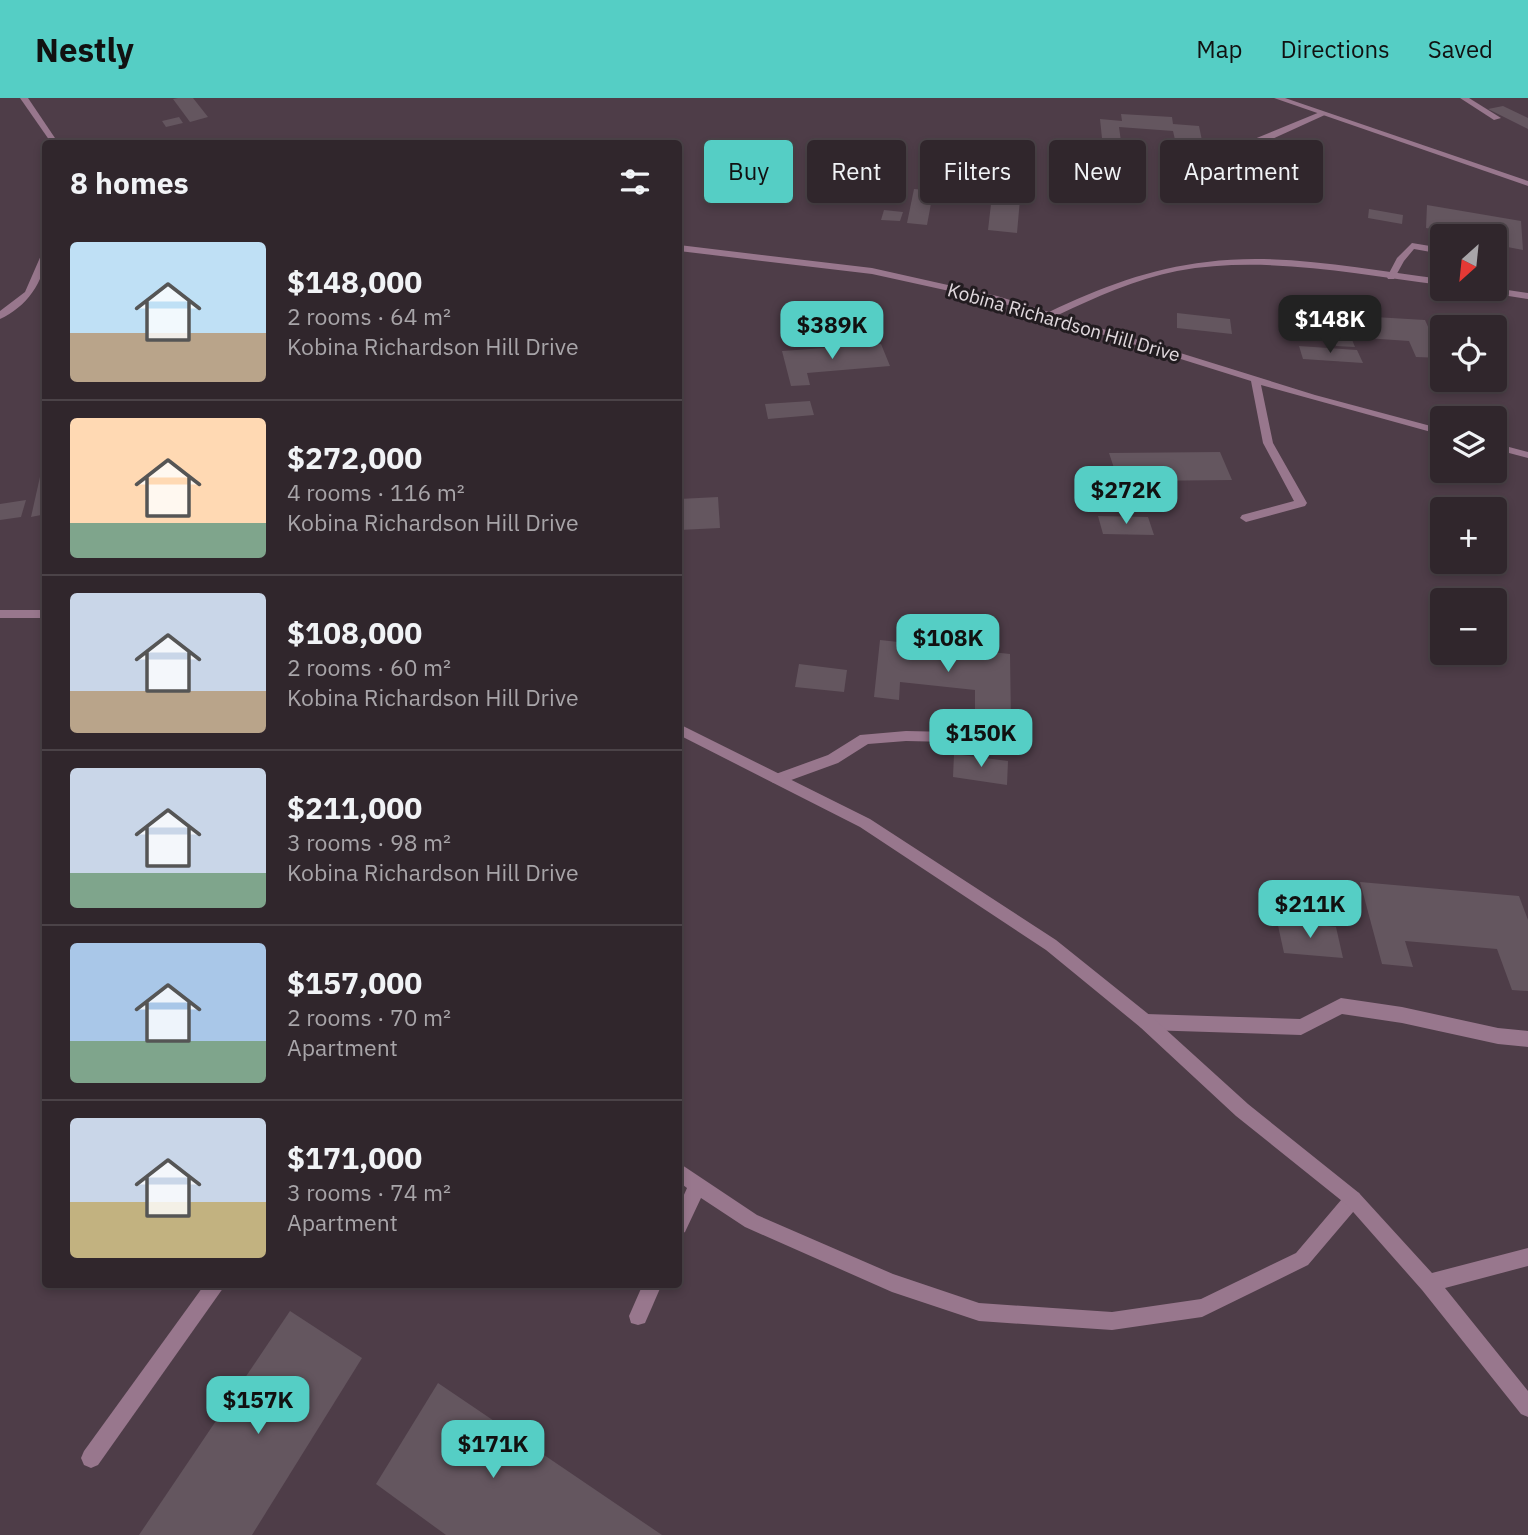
<!DOCTYPE html>
<meta charset="utf-8">
<style>
body{margin:0;font-family:"IBM Plex Sans",sans-serif;background:#382e34;color:#f1f3f6;height:100vh;display:flex;flex-direction:column;font-size:26px;white-space:nowrap}
*{box-sizing:border-box;margin:0}
p{font-size:23px;color:#a8a5a9}
.icon{flex:none;width:38px;height:38px;fill:none;stroke:currentColor;stroke-width:2;stroke-linecap:round;stroke-linejoin:round}
.map{position:relative;flex:1;overflow:hidden}
.side{position:absolute;left:42px;top:42px;width:640px;height:1148px;display:flex;flex-direction:column;background:#30262c;border-radius:7px;box-shadow:0 4px 10px #0003,0 0 0 2px #4b4348}
.side>*{flex:none}
.guide{position:absolute;left:704px;top:42px;width:665px;height:63px;display:flex;gap:14px}
.needle{width:46px;rotate:207deg}
.controls{position:absolute;left:1430px;top:126px;display:grid;gap:14px}
.controls a{display:grid;place-items:center;width:77px;height:77px;border-radius:7px;background:#30262c;box-shadow:0 4px 10px #0003,0 0 0 2px #4b4348;font-size:35px}
.price{position:absolute;translate:-50% -60px;padding:0 16px;border-radius:14px;background:#55cec5;color:#111;font-size:23px;line-height:46px;filter:drop-shadow(0 2px 4px #0008)}
.price::after{content:'';position:absolute;left:50%;top:42px;width:21px;height:16px;margin-left:-10px;background:inherit;clip-path:polygon(0 0,100% 0,50% 100%)}
.price.active{background:#222;color:#fff}
ul{padding:0;list-style:none}
li{display:flex;align-items:center;gap:21px;height:175px;padding:0 28px}
li+li{border-top:2px solid #4b4348}
li span{display:grid;place-items:center;flex:none;width:196px;height:140px;border-radius:7px;color:#555}
li>.icon{margin-inline-start:auto}
span .icon{width:84px;height:84px;fill:#fffc;stroke-width:1}
li b{font-size:30px}
h2{display:flex;justify-content:space-between;align-items:center;height:84px;padding:0 28px;font-size:30px}
.tag{padding:0 24px;border-radius:7px;background:#30262c;box-shadow:0 4px 10px #0003,0 0 0 2px #4b4348;font-size:24px;line-height:63px}
.tag.active{background:#55cec5;color:#111}
header{display:flex;align-items:center;gap:42px;box-sizing:border-box;height:98px;padding:0 35px;background:#55cec5;color:#111}
header strong{font-size:33px}
nav{display:flex;gap:38px;margin-inline-start:auto;font-size:24px}
.map>svg:first-child{display:block}
.built{fill:#4e3d48;fill-rule:evenodd}
.building{fill:#64565f}
.lines{fill:none;stroke-linecap:round;stroke-linejoin:round}
.lane{fill:#98778d;fill-rule:evenodd}
.street{fill:#98778d;fill-rule:evenodd}
.labels{text-anchor:middle;stroke-width:6;stroke-linejoin:round;paint-order:stroke}
.far-street-label{font-size:19px;fill:#e1d9de;stroke:#221c20}
</style>
<header>
<strong>Nestly</strong>
<nav><a>Map</a><a>Directions</a><a>Saved</a></nav>
</header>
<div class="map">
<svg width="1528" height="1437" viewBox="0 0 1528 1437">
<rect width="100%" height="100%" fill="#40333b"/>
<path class="built" d="M0 0H1528V1437H0ZM46 46H679V1186H46ZM1442 138H1494V191H1442ZM1442 229H1494V282H1442ZM1442 320H1494V373H1442ZM1442 411H1494V464H1442ZM1442 502H1494V555H1442Z"/>
<g class="building">
<polygon points="178,0 193,0 208,19 190,24 173,1"/>
<polygon points="1503,8 1528,20 1528,31 1488,11"/>
<polygon points="1121,16 1172,19 1173,26 1199,28 1205,57 1178,55 1173,33 1119,29 1122,51 1103,50 1100,21 1122,23"/>
<polygon points="179,19 183,25 166,29 162,23"/>
<polygon points="1077,40 1095,41 1095,49 1077,47"/>
<polygon points="939,85 994,90 993,98 1020,101 1017,135 988,132 991,106 932,100 927,127 907,125 914,91 938,93"/>
<polygon points="1427,107 1521,123 1523,152 1497,147 1497,136 1443,126 1443,133 1426,130"/>
<polygon points="1369,111 1403,117 1402,126 1368,120"/>
<polygon points="884,112 903,114 900,123 881,122"/>
<polygon points="1177,215 1230,221 1232,236 1177,230"/>
<polygon points="1324,216 1425,222 1442,260 1416,259 1409,243 1351,239 1355,249 1336,248"/>
<polygon points="881,246 890,268 807,275 810,287 791,288 782,253"/>
<polygon points="1299,248 1357,252 1363,265 1303,261"/>
<polygon points="810,303 814,317 768,321 765,306"/>
<polygon points="1220,354 1232,382 1139,383 1144,397 1123,397 1109,355"/>
<polygon points="44,361 46,416 31,419"/>
<polygon points="718,399 720,430 679,432 679,401"/>
<polygon points="26,402 21,419 0,422 0,406"/>
<polygon points="1098,418 1148,419 1154,437 1103,436"/>
<polygon points="880,542 1010,556 1011,624 975,621 975,592 900,584 899,602 874,599"/>
<polygon points="799,566 847,572 844,594 795,589"/>
<polygon points="954,656 1008,663 1007,687 953,679"/>
<polygon points="1360,784 1519,798 1528,822 1528,893 1512,892 1497,851 1405,843 1413,869 1382,866"/>
<polygon points="1277,823 1336,829 1343,860 1284,855"/>
<polygon points="290,1213 362,1260 252,1437 139,1437"/>
<polygon points="438,1285 662,1437 446,1437 376,1386"/>
</g>
<g class="lines">
<g class="lane">
<polygon points="1460,0 1469,0 1501,20 1494,22"/>
<polygon points="1320,14 1327,16 1268,43 1234,53 1230,51"/>
<polygon points="1412,145 1442,150 1442,156 1414,151 1404,163 1394,181 1388,181 1387,179 1397,160"/>
<polygon points="1494,161 1501,163 1502,165 1494,167"/>
<polygon points="906,633 951,634 958,639 951,644 906,643 868,646 838,665 783,685 773,685 771,681 773,677 828,657 860,637"/>
<polygon points="1341,900 1402,909 1498,930 1528,933 1528,949 1498,946 1402,925 1342,916 1301,937 1146,932 1140,929 1138,924 1140,919 1146,916 1300,921"/>
<polygon points="679,1065 757,1117 893,1176 979,1205 1112,1214 1201,1201 1296,1155 1347,1095 1353,1092 1359,1095 1362,1101 1359,1107 1308,1167 1202,1219 1112,1232 979,1223 892,1194 745,1129 701,1100 685,1134 679,1137 679,1108 687,1090 679,1084"/>
<polygon points="205,1186 226,1186 98,1367 91,1370 84,1367 81,1360 84,1353"/>
<polygon points="643,1186 662,1186 645,1225 638,1227 631,1225 629,1218"/>
</g>
<g class="street">
<polygon points="20,0 28,0 59,46 52,46"/>
<polygon points="1274,0 1285,0 1528,83 1528,88"/>
<path d="M679 147 872 170 997 198 1049 214C1099 190 1151 170 1207 164 1285 154 1365 172 1442 181V187C1354 176 1265 157 1177 173 1136 181 1096 199 1058 217L1315 297 1442 331V337L1261 287 1273 345 1307 405 1305 408 1246 424 1240 420 1242 417 1294 403 1263 345 1251 283 995 203 872 176 679 153Z"/>
<path d="M46 153C46 182 27 209 0 221V213L25 194 42 155Z"/>
<polygon points="1494,190 1528,195 1528,201 1483,194 1478,191"/>
<polygon points="1494,345 1528,354 1528,360 1494,351"/>
<rect x="0" y="512" width="46" height="8"/>
<polygon points="679,626 870,721 1056,842 1152,919 1248,1006 1359,1095 1432,1175 1528,1150 1528,1168 1445,1190 1528,1293 1528,1319 1521,1316 1422,1192 1347,1107 1236,1018 1140,929 1046,852 860,729 679,637"/>
</g>
</g>
<g class="labels">
<g class="far-street-label">
<text transform="translate(1064 224) rotate(16)" y="7">Kobina Richardson Hill Drive</text>
</g>
</g>
</svg>
<div class="controls">
<a><svg class="needle" viewBox="-14 -14 28 28"><path d="M0-13l5 13h-10z" fill="#e53935"/><path d="M0 13l5-13h-10z" fill="#a8a5a9"/></svg></a>
<a><svg class="icon" aria-label="locate" viewBox="0 0 24 24"><circle cx="12" cy="12" r="6"/><path d="M12 2v4M12 18v4M2 12h4M18 12h4"/></svg></a>
<a><svg class="icon" aria-label="layers" viewBox="0 0 24 24"><path d="M12 4l9 5-9 5-9-5zM3 14l9 5 9-5"/></svg></a>
<a>+</a>
<a>−</a>
</div>
<b class="price active" style="left:1330px;top:257px">$148K</b>
<b class="price" style="left:832px;top:263px">$389K</b>
<b class="price" style="left:1126px;top:428px">$272K</b>
<b class="price" style="left:948px;top:576px">$108K</b>
<b class="price" style="left:981px;top:671px">$150K</b>
<b class="price" style="left:1310px;top:842px">$211K</b>
<b class="price" style="left:258px;top:1338px">$157K</b>
<b class="price" style="left:493px;top:1382px">$171K</b>
<div class="guide">
<a class="tag active">Buy</a>
<a class="tag">Rent</a>
<a class="tag">Filters</a>
<a class="tag">New</a>
<a class="tag">Apartment</a>
</div>
<section class="side">
<h2>8 homes<svg class="icon" aria-label="filters" viewBox="0 0 24 24"><path d="M4 7h16M4 17h16"/><circle cx="9" cy="7" r="2"/><circle cx="15" cy="17" r="2"/></svg></h2>
<ul>
<li><span style="background:linear-gradient(#bfe0f5 65%,#b9a48a 0)"><svg class="icon" aria-label="home" viewBox="0 0 24 24"><path d="M3 11l9-7 9 7M6 9v11h12V9"/></svg></span><div><b>$148,000</b><p>2 rooms · 64 m²</p><p>Kobina Richardson Hill Drive</p></div></li>
<li><span style="background:linear-gradient(#ffd9b3 75%,#7fa58c 0)"><svg class="icon" aria-label="home" viewBox="0 0 24 24"><path d="M3 11l9-7 9 7M6 9v11h12V9"/></svg></span><div><b>$272,000</b><p>4 rooms · 116 m²</p><p>Kobina Richardson Hill Drive</p></div></li>
<li><span style="background:linear-gradient(#c9d6e8 70%,#b9a48a 0)"><svg class="icon" aria-label="home" viewBox="0 0 24 24"><path d="M3 11l9-7 9 7M6 9v11h12V9"/></svg></span><div><b>$108,000</b><p>2 rooms · 60 m²</p><p>Kobina Richardson Hill Drive</p></div></li>
<li><span style="background:linear-gradient(#c9d6e8 75%,#7fa58c 0)"><svg class="icon" aria-label="home" viewBox="0 0 24 24"><path d="M3 11l9-7 9 7M6 9v11h12V9"/></svg></span><div><b>$211,000</b><p>3 rooms · 98 m²</p><p>Kobina Richardson Hill Drive</p></div></li>
<li><span style="background:linear-gradient(#a9c7e8 70%,#7fa58c 0)"><svg class="icon" aria-label="home" viewBox="0 0 24 24"><path d="M3 11l9-7 9 7M6 9v11h12V9"/></svg></span><div><b>$157,000</b><p>2 rooms · 70 m²</p><p>Apartment</p></div></li>
<li><span style="background:linear-gradient(#c9d6e8 60%,#c2b280 0)"><svg class="icon" aria-label="home" viewBox="0 0 24 24"><path d="M3 11l9-7 9 7M6 9v11h12V9"/></svg></span><div><b>$171,000</b><p>3 rooms · 74 m²</p><p>Apartment</p></div></li>
</ul>
</section>
</div>
